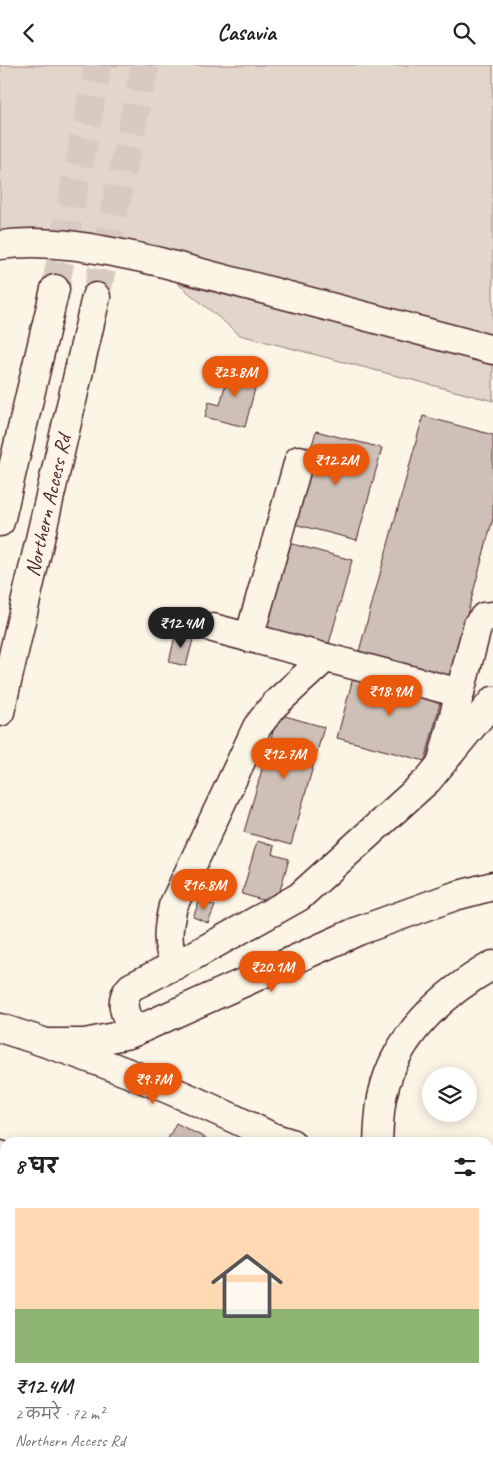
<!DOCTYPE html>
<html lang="hi">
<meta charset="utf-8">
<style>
body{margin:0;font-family:Caveat,"Playpen Sans Deva",sans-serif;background:#f2f2f2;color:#202124;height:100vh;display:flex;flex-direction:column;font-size:19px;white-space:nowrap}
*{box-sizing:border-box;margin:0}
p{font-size:16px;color:#757577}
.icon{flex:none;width:28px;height:28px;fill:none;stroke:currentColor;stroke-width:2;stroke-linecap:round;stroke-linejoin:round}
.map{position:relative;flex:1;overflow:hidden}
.details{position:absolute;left:0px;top:1072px;width:494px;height:336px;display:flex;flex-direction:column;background:#fff;border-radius:15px 15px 0 0;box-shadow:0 2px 12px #0003}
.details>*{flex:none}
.tools{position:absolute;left:422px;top:1002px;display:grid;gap:10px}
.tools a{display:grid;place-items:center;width:55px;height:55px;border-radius:50%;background:#fff;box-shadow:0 2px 12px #0003;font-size:25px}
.price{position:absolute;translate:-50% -42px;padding:0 11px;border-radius:18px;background:#ea580c;color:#fff;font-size:16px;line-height:32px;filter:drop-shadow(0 1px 2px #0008)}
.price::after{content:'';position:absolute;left:50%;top:30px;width:15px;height:11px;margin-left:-8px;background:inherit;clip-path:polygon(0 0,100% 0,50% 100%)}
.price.current{background:#222;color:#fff}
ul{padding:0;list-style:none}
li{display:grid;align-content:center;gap:10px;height:265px;padding:0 15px}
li+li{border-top:1px solid #e0e0e0}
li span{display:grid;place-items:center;height:155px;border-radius:0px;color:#555}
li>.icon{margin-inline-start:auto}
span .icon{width:90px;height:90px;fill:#fffc;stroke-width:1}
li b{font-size:21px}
h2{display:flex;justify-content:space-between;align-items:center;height:60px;padding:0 15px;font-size:21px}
header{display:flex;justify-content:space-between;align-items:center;height:65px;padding:0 15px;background:#fff;font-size:22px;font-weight:700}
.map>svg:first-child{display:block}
.green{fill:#e2d5ca;stroke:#967a7a}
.building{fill:#cfc0b7;stroke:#4a1f2b}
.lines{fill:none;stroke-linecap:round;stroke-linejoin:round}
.major-tunnel{stroke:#d8cac0;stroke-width:28;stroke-dasharray:28 14;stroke-linecap:butt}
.minor-casing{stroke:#4a1f2b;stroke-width:31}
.major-casing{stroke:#4a1f2b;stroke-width:31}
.minor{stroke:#fcf5e5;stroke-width:28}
.major{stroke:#fcf5e5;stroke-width:28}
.labels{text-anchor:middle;stroke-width:4;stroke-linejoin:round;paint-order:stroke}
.street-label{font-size:21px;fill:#4a1f2b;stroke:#fcf5e5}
</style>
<header><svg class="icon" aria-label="back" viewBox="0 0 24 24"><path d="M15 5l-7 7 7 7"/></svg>Casavia<svg class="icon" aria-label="search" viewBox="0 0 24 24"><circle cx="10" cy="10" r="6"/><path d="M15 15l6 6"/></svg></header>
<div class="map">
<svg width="493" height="1408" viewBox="0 0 493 1408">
<rect width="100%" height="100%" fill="#fcf5e5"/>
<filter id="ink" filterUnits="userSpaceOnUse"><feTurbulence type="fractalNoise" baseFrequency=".02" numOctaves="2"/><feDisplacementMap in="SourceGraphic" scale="10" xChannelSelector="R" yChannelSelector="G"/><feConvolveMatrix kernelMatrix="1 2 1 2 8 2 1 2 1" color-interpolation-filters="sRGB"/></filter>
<g filter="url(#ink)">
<g class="green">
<polygon points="0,0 493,0 493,272 0,169"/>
<polygon points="177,218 493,298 493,336 240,270"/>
</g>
<g class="building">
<polygon points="230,301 259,308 245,362 205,352 209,337 220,340"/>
<polygon points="423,351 493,370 493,453 450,614 358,590"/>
<polygon points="316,366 382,383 357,475 290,458"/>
<polygon points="285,477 352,495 327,586 261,568"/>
<polygon points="176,567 194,571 186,601 169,597"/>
<polygon points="354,609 442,631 425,696 337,673"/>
<polygon points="278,649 324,662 291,780 244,767"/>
<polygon points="257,776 274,781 272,789 289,794 276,839 242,829"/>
<polygon points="200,835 215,841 208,858 193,852"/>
<polygon points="176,1058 215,1078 166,1078"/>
</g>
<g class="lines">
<g class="major-tunnel">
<polyline points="55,224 98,0"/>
<polyline points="96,232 145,0"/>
</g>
<defs>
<g id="minor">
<path d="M0 180C53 173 104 185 156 196L493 285"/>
<polyline points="213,563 460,628"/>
<polyline points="249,573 299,395"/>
<polyline points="443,692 478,559 484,552 493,551"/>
<path d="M176 900C165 879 168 863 173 841L257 662 274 640 325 593"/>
<path d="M0 963C94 992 184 1028 272 1072L291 1078"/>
<path d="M134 967C126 952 117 936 131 922L193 891 299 832 428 715 493 636"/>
<polyline points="0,1090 5,1094"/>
<polyline points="489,1139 493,1140"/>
<polyline points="0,1221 5,1222"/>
<polyline points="489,1349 493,1350"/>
</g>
<g id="major">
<polyline points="0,457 55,224"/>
<path id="s1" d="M0 647 96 232"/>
<polyline points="47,978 85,978 129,969 358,866 455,831 493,821"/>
<polyline points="272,1072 283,1078"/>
<path d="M378 1078C379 1061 379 1044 383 1028 396 970 444 928 493 900"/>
<polyline points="0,1187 5,1189"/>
<polyline points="489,1187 493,1190"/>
<polyline points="489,1276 493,1278"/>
<polyline points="489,1317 493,1318"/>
</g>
</defs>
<use href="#minor" class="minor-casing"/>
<use href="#major" class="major-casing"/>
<use href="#minor" class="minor"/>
<use href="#major" class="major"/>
</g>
</g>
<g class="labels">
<g class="street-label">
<text dy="7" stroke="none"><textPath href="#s1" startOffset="212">Northern Access Rd</textPath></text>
</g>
</g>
</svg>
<div class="tools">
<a><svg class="icon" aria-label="layers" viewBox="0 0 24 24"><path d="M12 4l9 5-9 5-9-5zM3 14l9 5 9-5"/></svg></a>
</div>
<b class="price" style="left:235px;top:333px">₹23.8M</b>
<b class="price" style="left:336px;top:421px">₹12.2M</b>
<b class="price current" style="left:181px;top:584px">₹12.4M</b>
<b class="price" style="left:390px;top:652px">₹18.9M</b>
<b class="price" style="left:284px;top:715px">₹12.7M</b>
<b class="price" style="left:204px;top:846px">₹16.8M</b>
<b class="price" style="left:272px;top:928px">₹20.1M</b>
<b class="price" style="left:153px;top:1040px">₹9.7M</b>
<section class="details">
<h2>8 घर<svg class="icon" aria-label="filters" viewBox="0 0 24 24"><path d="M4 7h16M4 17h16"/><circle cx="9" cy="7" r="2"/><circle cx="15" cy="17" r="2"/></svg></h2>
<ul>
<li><span style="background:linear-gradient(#ffd9b3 65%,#8fb573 0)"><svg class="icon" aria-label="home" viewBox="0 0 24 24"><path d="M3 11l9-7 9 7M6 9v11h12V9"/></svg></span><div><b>₹12.4M</b><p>2 कमरे · 72 m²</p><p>Northern Access Rd</p></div></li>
</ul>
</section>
</div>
